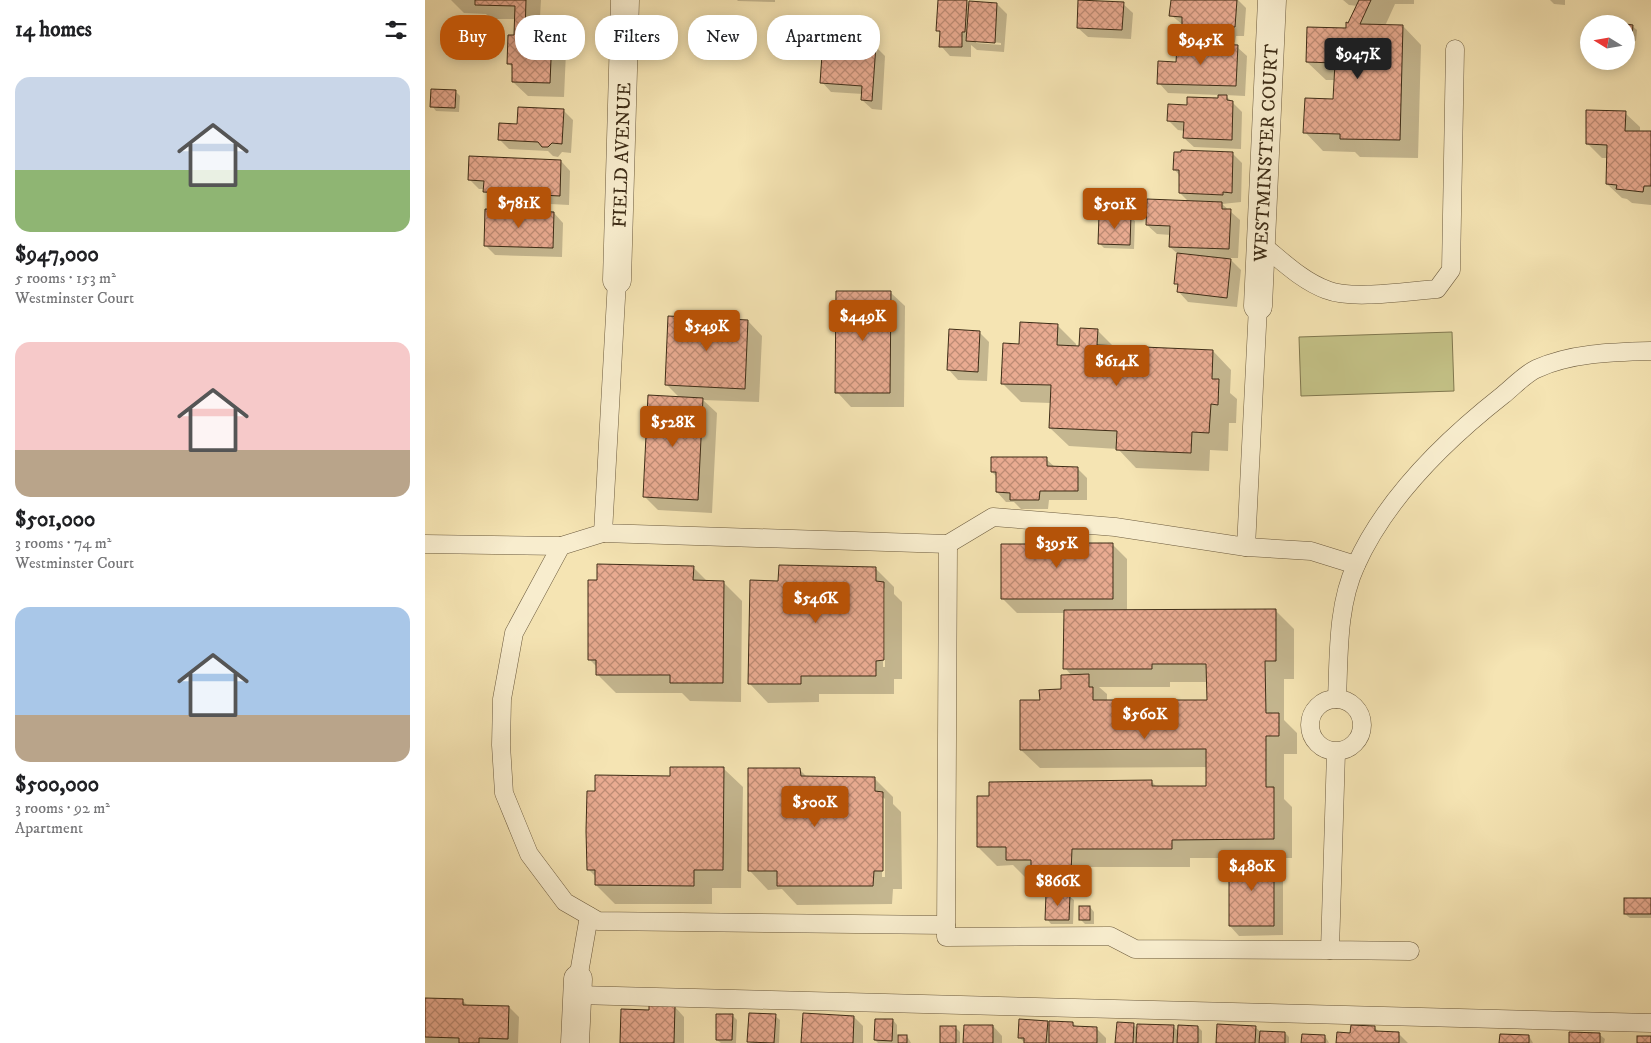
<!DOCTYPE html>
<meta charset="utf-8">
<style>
body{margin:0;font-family:"IM FELL DW Pica",serif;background:#f2f2f2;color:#202124;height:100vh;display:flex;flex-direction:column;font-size:19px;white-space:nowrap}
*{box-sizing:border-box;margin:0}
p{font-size:16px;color:#757577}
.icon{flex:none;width:28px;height:28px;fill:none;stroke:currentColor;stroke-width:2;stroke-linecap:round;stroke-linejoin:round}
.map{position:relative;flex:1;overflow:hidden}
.drawer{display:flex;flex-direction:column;background:#fff;width:425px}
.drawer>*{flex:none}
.hud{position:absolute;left:15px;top:15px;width:475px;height:45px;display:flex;gap:10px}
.needle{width:32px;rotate:281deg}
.controls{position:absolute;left:1155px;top:15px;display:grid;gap:10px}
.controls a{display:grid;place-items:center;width:55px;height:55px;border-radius:50%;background:#fff;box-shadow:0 2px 12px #0003;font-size:25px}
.price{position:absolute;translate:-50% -42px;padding:0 11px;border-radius:5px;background:#b45309;color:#fff;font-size:16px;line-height:32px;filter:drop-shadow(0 1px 2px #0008)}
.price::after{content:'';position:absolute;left:50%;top:30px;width:15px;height:11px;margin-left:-8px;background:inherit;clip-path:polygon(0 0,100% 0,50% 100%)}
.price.selected{background:#222;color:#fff}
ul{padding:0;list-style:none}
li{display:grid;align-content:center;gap:10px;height:265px;padding:0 15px}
li span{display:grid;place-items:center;height:155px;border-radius:15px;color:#555}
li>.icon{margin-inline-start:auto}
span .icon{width:90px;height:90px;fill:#fffc;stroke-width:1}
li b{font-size:21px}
h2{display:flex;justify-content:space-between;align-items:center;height:60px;padding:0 15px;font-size:21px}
.pill{padding:0 18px;border-radius:20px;background:#fff;box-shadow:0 2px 12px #0003;font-size:18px;line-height:45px}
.pill.selected{background:#b45309;color:#fff}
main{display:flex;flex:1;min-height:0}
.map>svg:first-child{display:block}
.pitch{fill:#c4c287;stroke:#81784f}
.shadow{fill:#0003;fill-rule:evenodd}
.building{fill:url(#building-cross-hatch);stroke:#3e2d17}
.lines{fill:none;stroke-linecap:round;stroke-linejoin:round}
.lane-casing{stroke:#6c5b3e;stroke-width:19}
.street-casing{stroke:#6c5b3e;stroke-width:29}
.lane{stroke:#f8edce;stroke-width:18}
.street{stroke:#f8edce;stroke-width:28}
.labels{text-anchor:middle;stroke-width:4.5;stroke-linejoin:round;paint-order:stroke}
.street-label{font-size:19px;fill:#3e2d17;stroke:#f8edce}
</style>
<main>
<section class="drawer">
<h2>14 homes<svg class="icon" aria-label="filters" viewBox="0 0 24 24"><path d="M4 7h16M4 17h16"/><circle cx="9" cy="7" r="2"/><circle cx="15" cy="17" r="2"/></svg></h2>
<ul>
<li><span style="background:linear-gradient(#c9d6e8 60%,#8fb573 0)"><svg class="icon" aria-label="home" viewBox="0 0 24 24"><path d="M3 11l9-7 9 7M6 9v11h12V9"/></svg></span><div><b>$947,000</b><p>5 rooms · 153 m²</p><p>Westminster Court</p></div></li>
<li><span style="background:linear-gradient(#f6c9c9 70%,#b9a48a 0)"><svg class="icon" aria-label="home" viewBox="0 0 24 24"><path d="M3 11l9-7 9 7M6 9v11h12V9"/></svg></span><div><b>$501,000</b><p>3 rooms · 74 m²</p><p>Westminster Court</p></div></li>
<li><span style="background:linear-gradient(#a9c7e8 70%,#b9a48a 0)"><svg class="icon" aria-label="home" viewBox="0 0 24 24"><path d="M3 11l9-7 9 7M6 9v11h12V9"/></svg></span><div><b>$500,000</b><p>3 rooms · 92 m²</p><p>Apartment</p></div></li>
</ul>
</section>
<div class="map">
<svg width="1226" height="1043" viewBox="0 0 1226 1043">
<defs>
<pattern id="building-cross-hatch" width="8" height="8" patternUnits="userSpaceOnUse" patternTransform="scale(1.25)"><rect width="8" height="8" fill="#e9ab91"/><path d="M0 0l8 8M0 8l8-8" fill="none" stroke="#be8c75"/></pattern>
</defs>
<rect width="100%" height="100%" fill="#f5e4b3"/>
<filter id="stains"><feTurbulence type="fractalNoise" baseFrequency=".004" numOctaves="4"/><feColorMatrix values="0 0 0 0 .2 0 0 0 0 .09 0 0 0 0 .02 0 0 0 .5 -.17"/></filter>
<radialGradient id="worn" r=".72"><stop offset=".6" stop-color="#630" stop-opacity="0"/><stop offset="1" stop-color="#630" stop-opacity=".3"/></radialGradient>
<polygon class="pitch" points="1027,332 1029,391 876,396 874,337"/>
<g class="shadow">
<polygon points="26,0 116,0 114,34 126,37 141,52 139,97 103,96 88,82 89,69 83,63 90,36 91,19 66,19 61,14 39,13"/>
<polygon points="312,0 350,0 350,2 313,1"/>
<path d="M514 0 541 1 545 4H572L582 14 579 52 552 50 546 45V57L525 56 516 46V34L513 31ZM551 40 576 43V45L551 43Z"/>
<polygon points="747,0 813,0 821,8 819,36 811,36 810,42 768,40 758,30 758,25 746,15"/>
<polygon points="918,0 989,0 989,4 970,4 960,26 978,26 996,45 993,158 935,157 930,152 898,151 880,132 910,100 910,80 901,80 882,62 922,30 933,6 924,5"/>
<polygon points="1125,0 1140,0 1140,5 1129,4"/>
<polygon points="698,4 708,13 706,39 663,37 653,28"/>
<polygon points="1201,26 1207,26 1212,30 1211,41 1201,40"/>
<polygon points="451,47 460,56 457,110 447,109 437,100 438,94 406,92 397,82"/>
<polygon points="812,47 822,56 820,96 800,95 817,112 816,149 769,147 759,138 760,131 753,130 744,121 763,106 794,99 794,95 743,93 734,83 752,63"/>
<polygon points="31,92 35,96 34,112 11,111 7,106"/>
<polygon points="139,111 148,120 146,153 137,152 133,157 128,156 123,151 84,149 75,140 93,125"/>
<polygon points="1200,113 1215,127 1215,132 1226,133 1226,205 1207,203 1202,199 1197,198 1182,184 1183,158 1177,158 1162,143"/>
<polygon points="808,154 817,163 816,202 797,204 815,220 813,258 804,258 816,270 812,307 763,302 754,292 754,286 751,283 754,255 745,247 746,235 732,234 722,225 764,202 755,193 755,176 749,169"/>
<polygon points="136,161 145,171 144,205 69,201 60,189 54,189 44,179"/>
<polygon points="129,213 138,223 137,257 70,255 60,245"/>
<polygon points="705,217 710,221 709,249 679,248 675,244"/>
<polygon points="465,292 480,306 479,407 426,407 412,392"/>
<polygon points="323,321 337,336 334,402 278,400 292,413 287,513 233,510 219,496 255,398 241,384"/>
<polygon points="632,325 651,344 651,347 655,347 672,330 689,347 788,351 806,370 805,393 812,399 811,423 804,423 803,451 785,450 784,471 711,468 693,449 644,446 625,428 626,403 596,402 577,383 596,345"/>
<polygon points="554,332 564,342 562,381 533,380 524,370"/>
<polygon points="621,459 631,468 652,468 662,478 662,500 624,500 623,509 596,509 589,502 581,502 572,492 572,477 567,472"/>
<path d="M641 529 655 545H688L702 559V611L850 610 869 629V679H859V720L872 733V754H859V799L867 807V858H847L858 868V935L814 936 805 926V858H765V867H665L664 892H626L612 878H601L588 865 572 866 553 847 565 797 726 781 733 788 783 787 782 767 615 768 596 750 616 701 638 691 647 676 640 668V613H592L577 598 619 545ZM745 682H783V701H682V694L674 687H745Z"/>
<polygon points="268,567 283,582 298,582 317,601 316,702 265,701 257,693 191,693 172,674 172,667 164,659"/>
<path d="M450 568 469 587V594L477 602V679H469V694H394V702L343 703 325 684 355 583ZM458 586 460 589V667H458Z"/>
<polygon points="299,769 318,787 316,888 287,888 287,904 190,904 171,885 171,877 163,869 246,777"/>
<path d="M375 770 382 777 449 778 468 797V804L476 812 477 889H468L467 904 372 905 357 889 343 890 325 871ZM457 796 460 799V877H457Z"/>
<polygon points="644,896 649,900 648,924 626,924 622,919"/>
<polygon points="1226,899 1226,918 1205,918 1200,914"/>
<polygon points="665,907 669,912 669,924 660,924 656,920"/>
<polygon points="0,999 37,1000 43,1006 84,1007 94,1017 93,1043 0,1043"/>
<polygon points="250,1007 259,1017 259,1043 196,1043 225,1011"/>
<polygon points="307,1015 312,1020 311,1043 296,1043 292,1040"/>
<polygon points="350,1016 355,1020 354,1043 326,1043 324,1041"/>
<polygon points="429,1017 438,1026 438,1043 378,1043"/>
<polygon points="468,1020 472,1025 472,1043 453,1043 450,1040"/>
<polygon points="622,1022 626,1025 648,1023 652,1027 671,1028 681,1038 681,1043 600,1043 594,1037"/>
<polygon points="708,1024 713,1029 748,1026 754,1032 773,1027 777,1031 777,1043 692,1043"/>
<polygon points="568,1026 577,1036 577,1043 539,1043"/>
<polygon points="830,1027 836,1032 860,1033 864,1037 864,1043 793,1043"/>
<polygon points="531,1028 535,1032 535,1043 517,1043"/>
<polygon points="950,1028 954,1032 974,1034 983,1043 913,1043 926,1035"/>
<polygon points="1175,1035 1180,1039 1179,1043 1145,1043"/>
<polygon points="482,1036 486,1043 474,1043"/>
<polygon points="900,1036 904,1043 878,1043"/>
<polygon points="1104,1036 1108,1043 1076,1043"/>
</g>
<g class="building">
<polygon points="50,0 101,0 100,33 121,33 121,36 127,36 125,83 87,82 87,64 82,64 83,35 89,35 90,6 50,5"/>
<polygon points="513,0 542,0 540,32 537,32 537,47 514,47 515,31 511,31"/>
<polygon points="653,0 699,2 697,30 652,28"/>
<polygon points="746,0 812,0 810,27 801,27 801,33 757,30 757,17 744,16"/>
<polygon points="934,0 946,0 935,24 978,25 975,140 915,139 915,134 878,133 880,98 908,99 910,63 881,62 882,27 921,28 921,22 923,23"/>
<polygon points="544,1 572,3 570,43 541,41"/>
<polygon points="1201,24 1208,25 1207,37 1201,37"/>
<polygon points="398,41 451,45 447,101 436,100 437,86 395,83"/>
<polygon points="759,43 813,45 811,86 732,84 733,61 751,62 752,45"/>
<polygon points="6,89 31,90 30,108 5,107"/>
<polygon points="793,95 802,95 802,100 808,101 807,140 758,138 759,122 742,121 743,104 762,105 762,97 793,98"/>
<polygon points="93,107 139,109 137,144 127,143 123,147 117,147 113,142 73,140 74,123 92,124"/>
<polygon points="1161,110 1201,111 1200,131 1226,131 1226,186 1219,186 1218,192 1191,189 1192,185 1181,184 1182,145 1161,144"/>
<polygon points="756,150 808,152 807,193 798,192 798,195 754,193 754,170 748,170 749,152 756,152"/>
<polygon points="44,156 136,160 135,196 58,192 59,181 43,180"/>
<polygon points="722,199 797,202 797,209 806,209 804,249 744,247 745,226 721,225"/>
<polygon points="60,209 129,212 128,248 59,246"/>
<polygon points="674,215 706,215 705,245 673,244"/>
<polygon points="752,253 806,259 802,298 752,292 753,284 749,284"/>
<polygon points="411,291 466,291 465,393 410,393"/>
<polygon points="243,316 323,320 320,389 240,385"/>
<polygon points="595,322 633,324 632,345 654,346 655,328 673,329 672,345 788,350 787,379 794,379 793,405 786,404 784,433 767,432 766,453 691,450 692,431 624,428 626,385 576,384 578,343 594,344"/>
<polygon points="524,329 555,331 553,372 522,370"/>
<polygon points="223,395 278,398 273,500 218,497"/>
<polygon points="566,457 622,457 622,466 653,467 653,491 615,491 614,500 585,500 585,493 571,492 571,472 566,472"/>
<polygon points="618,527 641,527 641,543 688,543 688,599 576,599 576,544 618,544"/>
<polygon points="172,564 269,566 268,580 299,581 298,683 245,683 245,675 171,675 171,660 163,660 163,580 172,580"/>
<polygon points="354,565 451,567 451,581 459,582 459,660 451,661 451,676 376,676 376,684 323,684 325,580 353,581"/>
<polygon points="851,609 851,661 840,661 841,713 854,713 854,736 841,736 841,787 849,787 849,839 747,840 747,849 647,849 646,874 606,873 606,860 581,860 581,847 552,847 552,796 564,796 564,782 727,780 727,786 781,786 781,749 595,750 595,700 615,700 614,690 636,689 636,675 664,674 664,687 668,687 668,700 782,700 781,664 727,664 727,669 638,669 639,610"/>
<polygon points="245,767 299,767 298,870 269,870 269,886 170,885 170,870 162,870 161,831 162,791 170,791 170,775 245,776"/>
<polygon points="323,768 375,768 376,776 450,777 450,791 458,792 458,871 449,871 448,886 352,886 352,871 323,871"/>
<polygon points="849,857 849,926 804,926 804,858"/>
<polygon points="621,894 645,894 644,920 620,920"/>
<rect x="1199" y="898" width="27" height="16"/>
<rect x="654" y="906" width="11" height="14"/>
<polygon points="0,998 38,999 38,1005 84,1006 83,1039 54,1038 54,1043 34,1043 34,1038 0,1037"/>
<polygon points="224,1005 250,1006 249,1043 195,1043 196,1009 224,1010"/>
<polygon points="324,1013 351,1014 349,1043 322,1042"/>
<polygon points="378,1013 429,1016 428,1043 376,1043"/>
<polygon points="291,1014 308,1014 307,1040 291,1040"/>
<polygon points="450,1019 468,1019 467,1041 449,1040"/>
<polygon points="594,1019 623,1021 621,1043 599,1043 599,1038 593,1038"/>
<polygon points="624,1021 648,1022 648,1026 672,1027 672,1043 624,1043"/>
<polygon points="692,1022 709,1023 708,1043 690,1043"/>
<polygon points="712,1024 749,1025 748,1043 711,1043"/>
<polygon points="792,1024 831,1026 830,1043 791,1043"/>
<polygon points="539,1025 568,1025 568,1043 538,1043"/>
<polygon points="753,1025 773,1026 773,1043 752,1043"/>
<polygon points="926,1025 950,1026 950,1031 974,1032 974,1043 911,1043 912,1032 925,1033"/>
<rect x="515" y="1026" width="16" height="17"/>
<polygon points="835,1031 860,1032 860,1043 834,1043"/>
<polygon points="1144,1032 1175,1033 1175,1043 1144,1043"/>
<polygon points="877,1034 900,1035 900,1043 876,1043"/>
<polygon points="1075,1034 1104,1035 1104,1043 1074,1043"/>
<rect x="473" y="1035" width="9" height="8"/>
<rect x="1212" y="1036" width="14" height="7"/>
</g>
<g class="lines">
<defs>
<g id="lane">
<path d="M836 244C856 260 877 281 902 290 927 300 983 291 1012 289L1026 270 1030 49"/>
<polyline points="192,280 178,533 523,544 521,937 685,936 710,949 905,950"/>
<polyline points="178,533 136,546 89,633 77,699 76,745 79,793 104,854 140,902 173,921 521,925"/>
<polyline points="0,544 136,546"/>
<polyline points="523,544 568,517 690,527 821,547 886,551 931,565"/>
<polyline points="821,547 833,306"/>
<circle cx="911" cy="725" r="26"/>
<path d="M912 699C914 655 912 606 931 565 961 498 1022 439 1078 395 1088 387 1099 375 1111 369 1146 353 1188 352 1226 351"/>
<polyline points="911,752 905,950 985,951"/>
<polyline points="153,979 164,916"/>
<polyline points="152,995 1226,1023"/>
</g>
<g id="street">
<polyline points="192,280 200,0"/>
<polyline points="833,306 847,0"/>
<polyline points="150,1043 153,979"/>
</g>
</defs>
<use href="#lane" class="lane-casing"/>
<use href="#street" class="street-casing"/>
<use href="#lane" class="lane"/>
<use href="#street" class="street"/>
</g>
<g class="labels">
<g class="street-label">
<text transform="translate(840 153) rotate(-87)" y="7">WESTMINSTER COURT</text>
<text transform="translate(196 155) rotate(-88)" y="7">FIELD AVENUE</text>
</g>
</g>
<rect width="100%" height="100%" filter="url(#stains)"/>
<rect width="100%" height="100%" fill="url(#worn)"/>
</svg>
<div class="controls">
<a><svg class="needle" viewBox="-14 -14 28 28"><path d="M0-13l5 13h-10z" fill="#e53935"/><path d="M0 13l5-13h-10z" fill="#757577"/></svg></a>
</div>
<b class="price" style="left:776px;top:66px">$945K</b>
<b class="price selected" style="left:933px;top:80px">$947K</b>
<b class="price" style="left:94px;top:229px">$781K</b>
<b class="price" style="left:690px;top:230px">$501K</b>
<b class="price" style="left:438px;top:342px">$449K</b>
<b class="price" style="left:282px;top:352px">$549K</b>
<b class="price" style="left:692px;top:387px">$614K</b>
<b class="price" style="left:248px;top:448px">$528K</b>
<b class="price" style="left:632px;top:569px">$395K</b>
<b class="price" style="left:391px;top:624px">$546K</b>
<b class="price" style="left:720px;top:740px">$560K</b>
<b class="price" style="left:390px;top:828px">$500K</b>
<b class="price" style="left:827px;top:892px">$480K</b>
<b class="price" style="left:633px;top:907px">$866K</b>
<div class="hud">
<a class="pill selected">Buy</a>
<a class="pill">Rent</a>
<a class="pill">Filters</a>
<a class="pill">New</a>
<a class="pill">Apartment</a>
</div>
</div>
</main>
